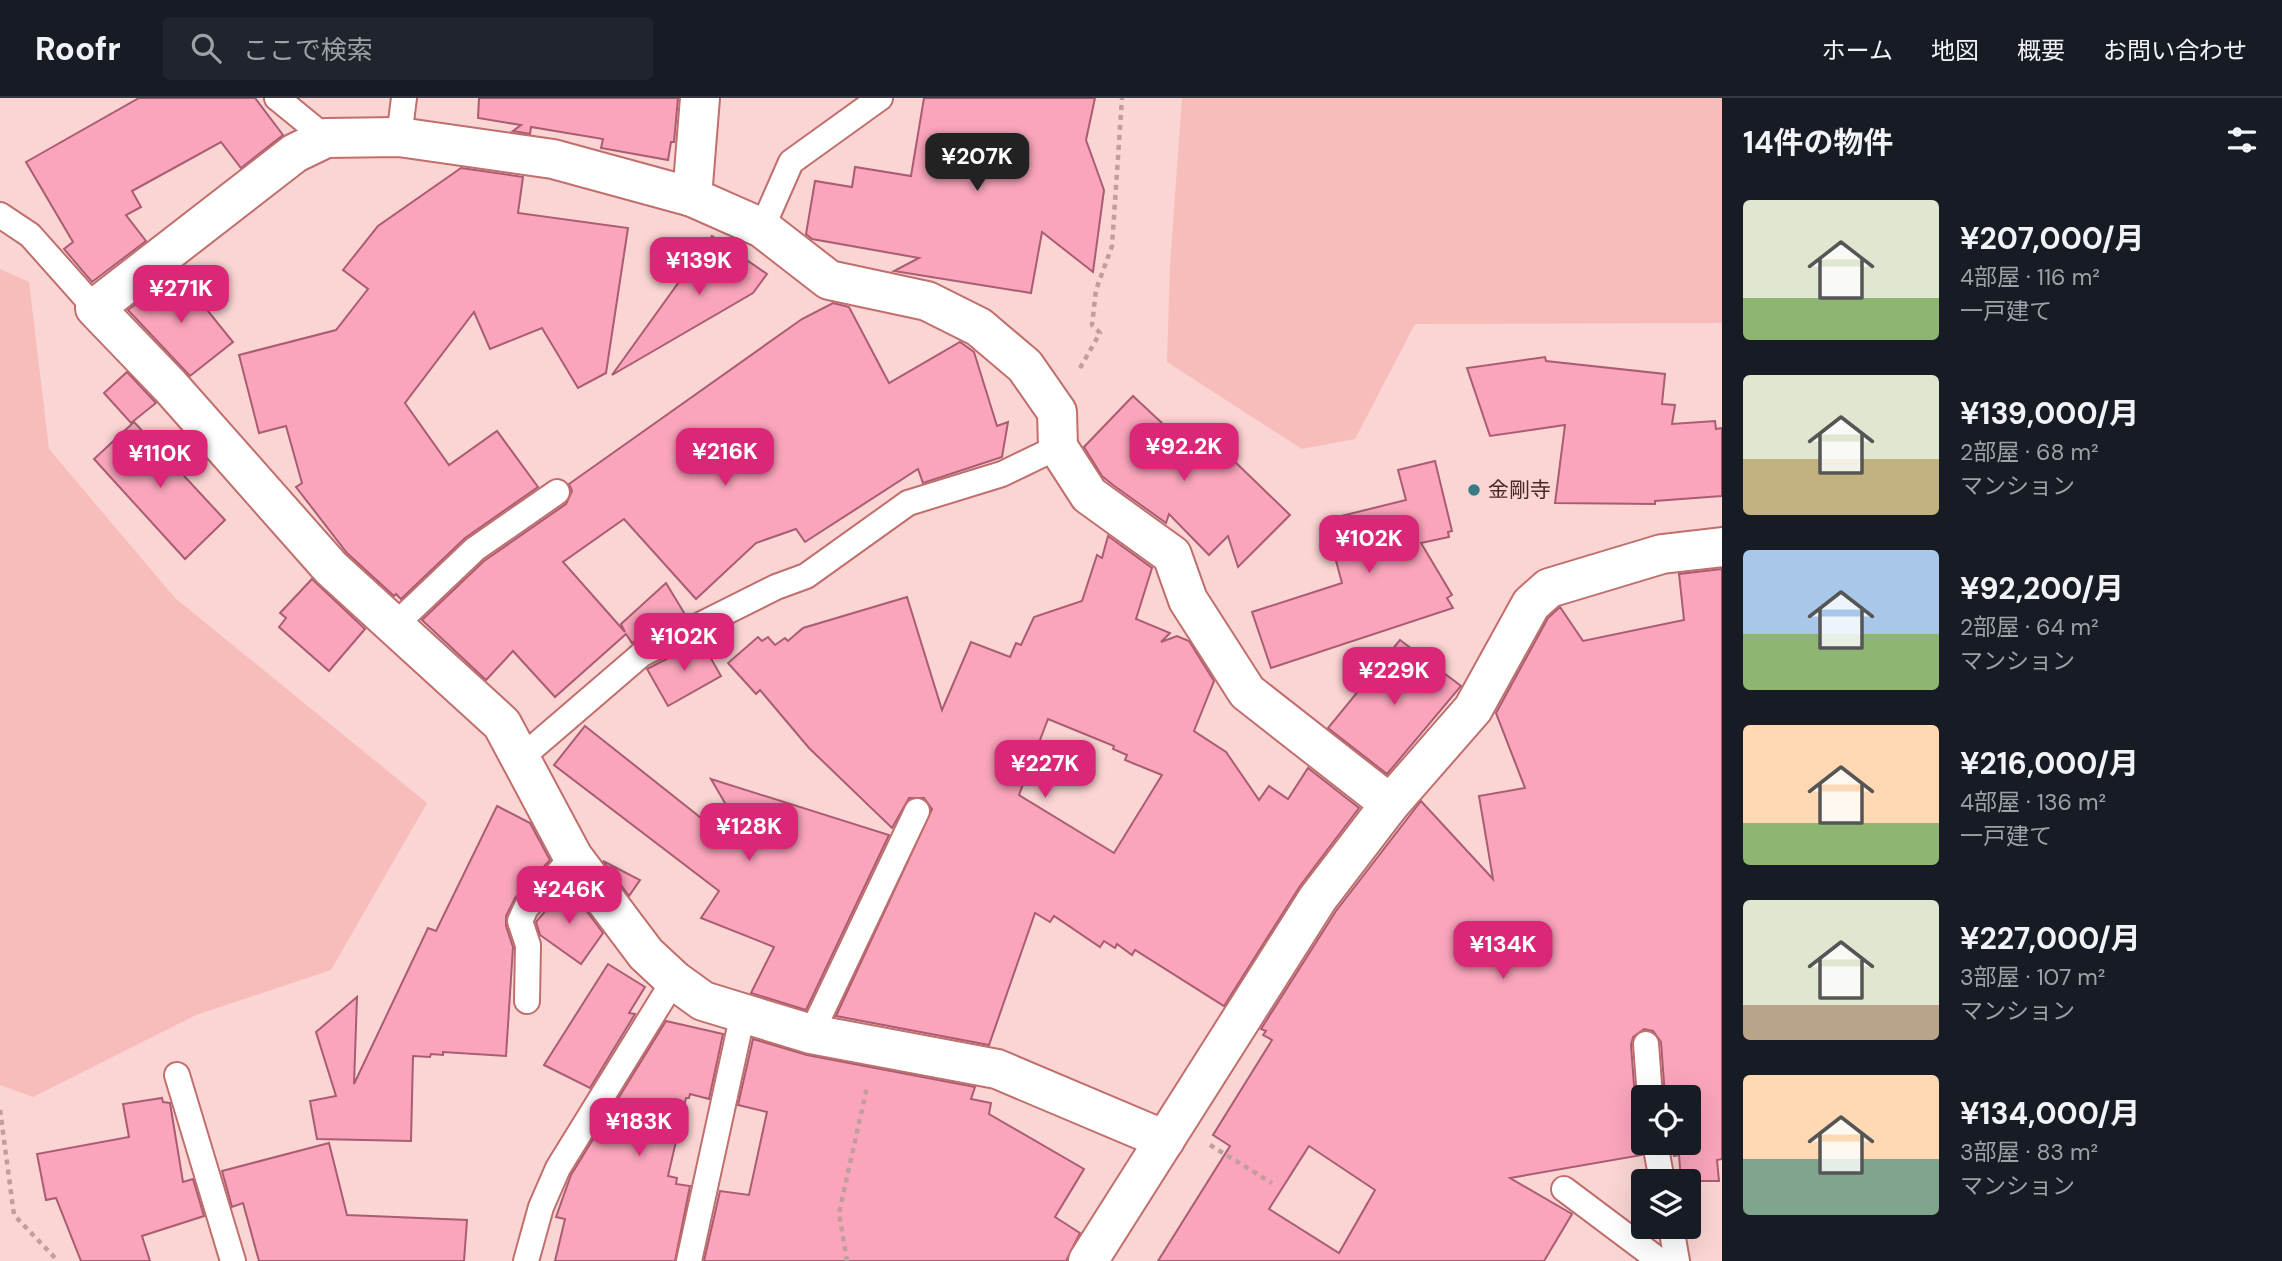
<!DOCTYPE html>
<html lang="ja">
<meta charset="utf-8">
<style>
body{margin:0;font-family:"DM Sans","Noto Sans JP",sans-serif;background:#20242c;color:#f1f3f6;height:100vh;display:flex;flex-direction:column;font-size:26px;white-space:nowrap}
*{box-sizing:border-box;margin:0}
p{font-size:23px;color:#9ea1a6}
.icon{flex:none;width:38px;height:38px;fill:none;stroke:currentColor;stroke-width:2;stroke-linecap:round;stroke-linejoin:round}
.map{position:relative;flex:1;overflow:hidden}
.sheet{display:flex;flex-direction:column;background:#171b24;width:560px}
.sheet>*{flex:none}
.buttons{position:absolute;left:1631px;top:987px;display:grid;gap:14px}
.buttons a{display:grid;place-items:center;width:70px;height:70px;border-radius:7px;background:#171b24;box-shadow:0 7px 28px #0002;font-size:35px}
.price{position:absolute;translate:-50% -60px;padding:0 16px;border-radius:14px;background:#db2777;color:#fff;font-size:23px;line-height:46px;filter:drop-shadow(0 2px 4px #0008)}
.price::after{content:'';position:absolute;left:50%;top:42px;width:21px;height:16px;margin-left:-10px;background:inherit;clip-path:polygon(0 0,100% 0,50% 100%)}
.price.active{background:#222;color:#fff}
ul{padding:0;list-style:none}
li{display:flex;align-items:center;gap:21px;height:175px;padding:0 21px}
li span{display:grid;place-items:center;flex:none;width:196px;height:140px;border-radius:7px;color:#555}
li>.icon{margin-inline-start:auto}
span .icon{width:84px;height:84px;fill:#fffc;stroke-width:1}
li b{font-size:30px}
h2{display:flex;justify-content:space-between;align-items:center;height:84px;padding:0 21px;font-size:30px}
header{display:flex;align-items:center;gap:42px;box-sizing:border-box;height:98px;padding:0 35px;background:#171b24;border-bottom:2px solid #363941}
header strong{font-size:33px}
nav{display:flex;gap:38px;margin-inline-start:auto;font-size:24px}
.search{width:490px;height:63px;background:#20242c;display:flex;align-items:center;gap:18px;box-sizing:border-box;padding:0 24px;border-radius:7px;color:#9ea1a6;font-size:26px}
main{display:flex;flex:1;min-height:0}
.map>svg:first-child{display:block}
.green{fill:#f7bdba}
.building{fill:#faa5bc;stroke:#aa5c73;stroke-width:2;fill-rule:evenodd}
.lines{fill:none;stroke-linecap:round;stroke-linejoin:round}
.lane-casing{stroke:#c06f6d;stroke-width:28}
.street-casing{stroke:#c06f6d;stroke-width:42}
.path{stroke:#c19d9b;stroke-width:4.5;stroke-dasharray:5 5;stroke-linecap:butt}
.lane{stroke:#fff;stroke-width:24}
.street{stroke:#fff;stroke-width:38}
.poi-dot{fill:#357d83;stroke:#fad5d3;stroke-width:2.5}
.labels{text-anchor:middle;stroke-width:5;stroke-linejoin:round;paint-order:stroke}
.poi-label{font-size:21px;fill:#4b2827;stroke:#fad5d3;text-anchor:start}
</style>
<header>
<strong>Roofr</strong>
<div class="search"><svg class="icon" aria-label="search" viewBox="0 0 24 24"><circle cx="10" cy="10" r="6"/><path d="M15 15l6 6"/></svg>ここで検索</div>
<nav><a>ホーム</a><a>地図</a><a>概要</a><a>お問い合わせ</a></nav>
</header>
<main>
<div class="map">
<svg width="1722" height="1163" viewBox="0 0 1722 1163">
<rect width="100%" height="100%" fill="#fad5d3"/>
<g class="green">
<polygon points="1182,0 1722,0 1722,225 1415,226 1355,341 1302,351 1167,264 1170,168"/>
<polygon points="0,171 29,184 49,351 175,500 427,705 331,872 196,917 33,999 0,987"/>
</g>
<g class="building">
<polygon points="139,0 255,0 283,37 241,70 221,44 132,93 141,109 126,117 146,143 92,184 64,151 73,144 26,64"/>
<polygon points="479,0 678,0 674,44 671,44 668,62 601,50 603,41 531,29 530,36 513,33 521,27 478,20"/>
<polygon points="924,0 1095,0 1086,42 1104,92 1093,174 1042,134 1031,195 894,173 919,160 812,141 806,136 815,83 852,89 855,69 911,78"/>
<polygon points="461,70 523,79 518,115 628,130 606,275 578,290 542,230 490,251 474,214 405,305 449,367 497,333 538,389 465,440 401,501 396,496 394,498 347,455 296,389 302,385 286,328 259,335 239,257 336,232 368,191 343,172 378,128"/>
<polygon points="712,138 767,176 753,195 612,277"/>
<polygon points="174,177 187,187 233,244 190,278 128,212"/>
<polygon points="833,205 849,209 889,285 960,244 974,254 997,328 1008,324 1002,359 923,385 918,371 805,444 796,431 756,445 696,501 624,421 563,464 625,534 621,526 666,485 686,518 632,545 626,536 555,599 513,553 486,582 422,522 484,463 566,406 572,393 569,386 802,221"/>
<polygon points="1545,259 1546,263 1665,276 1662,306 1675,307 1672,326 1715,323 1716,331 1722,330 1722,398 1655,403 1655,406 1555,405 1565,327 1490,338 1467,270"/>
<polygon points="127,274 156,305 131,325 104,295"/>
<polygon points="1133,298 1209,369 1227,356 1290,417 1238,469 1228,438 1209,457 1169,416 1166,425 1113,387 1102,378 1084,349"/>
<polygon points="134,324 225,422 185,461 94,361"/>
<polygon points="1435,363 1452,433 1448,434 1449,439 1421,445 1452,497 1447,500 1453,510 1271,570 1252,514 1342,485 1325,422 1406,402 1398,372"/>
<path d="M1108 438 1152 470 1136 521 1170 535 1161 544 1177 538 1189 543 1214 583 1194 633 1226 654 1259 702 1269 688 1288 701 1308 670 1359 710 1300 788 1224 908 1135 852 1132 857 1117 846 1115 850 1104 843 1100 849 1054 818 1050 824 1035 815 989 947 836 918 932 711 924 700H909L892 730 809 650 760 592 756 596 728 565 758 539 762 543 768 539 775 547 785 540 788 543 803 530 907 499 942 612 971 544 1010 559 1016 545 1021 547 1034 519 1082 503 1097 457 1102 460ZM1048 621 1114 648 1113 651 1127 657 1125 662 1162 677 1114 755 1019 697Z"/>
<path d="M1722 471V1061L1717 1062 1719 1083H1681L1679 1057 1674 1058 1670 1045H1689V999H1665L1661 944 1653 933 1644 931 1633 939 1631 947 1635 1000 1643 1012 1642 1057 1510 1080 1572 1116 1544 1163H1158L1230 1048 1213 1037 1272 942 1263 937 1266 933 1261 931 1336 813 1421 703 1493 781 1479 698 1525 690 1496 615 1548 520 1560 509 1583 543 1684 522 1679 476ZM1309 1048 1375 1092 1339 1155 1269 1111Z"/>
<polygon points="312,481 365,531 329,573 279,529 286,520 280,515"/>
<polygon points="1400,542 1461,588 1387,676 1328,630"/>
<polygon points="701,543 721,578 668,608 647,571"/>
<polygon points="585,628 710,727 715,711 740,731 711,681 889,737 806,912 751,895 774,849 701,820 719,793 554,667"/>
<polygon points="497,708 530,725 550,762 515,800 506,818 506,828 513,849 506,958 443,954 443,957 431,956 430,959 413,958 411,1043 317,1041 310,1003 336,998 316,934 357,899 354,986 428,830 436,833"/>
<polygon points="603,763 640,782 629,798"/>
<polygon points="567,787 603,835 581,866 540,837 536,824"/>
<polygon points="608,866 645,889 629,915 635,916 590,990 544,967"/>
<polygon points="666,923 723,936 709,1001 690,996 689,1000 686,1000 668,1078 677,1080 676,1086 690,1088 675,1163 555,1163 565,1121 556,1119 571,1077"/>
<polygon points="753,941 807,957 975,989 971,1001 991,1005 989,1016 1084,1071 1055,1119 1080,1135 1066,1163 704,1163 720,1093 749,1097 767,1014 738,1007"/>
<polygon points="162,1000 163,1004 170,1005 183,1084 193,1081 204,1118 142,1138 150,1163 81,1163 56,1100 46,1102 37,1056 129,1039 123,1006"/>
<polygon points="329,1045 347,1117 467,1122 464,1163 259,1163 243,1105 232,1109 222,1073"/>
</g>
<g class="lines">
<defs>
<g id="lane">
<polyline points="277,0 326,40"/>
<polyline points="399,39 404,0"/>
<polyline points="0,117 30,137 95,210"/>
<polyline points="762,130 791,64 880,0"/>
<polyline points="394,528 475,451 557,394"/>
<polyline points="522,659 642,556 776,489 806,478 908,405 1002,376 1058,349"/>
<polyline points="527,903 528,847 520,823 526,810 573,759"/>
<polyline points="811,936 917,713"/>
<polyline points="1646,946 1650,999"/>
<polyline points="177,977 233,1163"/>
<polyline points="1655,1045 1662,1083"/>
<polyline points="1564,1091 1660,1163"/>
<polyline points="1671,1129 1677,1163"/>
<polyline points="526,1163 541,1109 558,1070 674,882"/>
<polyline points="689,1163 743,915"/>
</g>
<g id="street">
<polyline points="692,99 700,0"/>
<polyline points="1165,1042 997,971 811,936 703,903 674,882 646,856 573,759 502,626 331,470 170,288 95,210 295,55 326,40 399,39 553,61 692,99 762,130 829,182 927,203 979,229 1025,268 1057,314 1058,349 1089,397 1172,457 1188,502 1247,594 1390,706"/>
<polyline points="1088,1163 1318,800 1390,706 1473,611 1531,506 1549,490 1662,456 1722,449"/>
</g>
</defs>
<use href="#lane" class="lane-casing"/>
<use href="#street" class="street-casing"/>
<g class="path">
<polyline points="1080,270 1100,235 1092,227 1096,192 1112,148 1122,0"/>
<polyline points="0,1012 14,1117 58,1163"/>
<polyline points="1210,1047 1272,1085"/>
<polyline points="847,1163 839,1115 867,989"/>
</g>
<use href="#lane" class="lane"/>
<use href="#street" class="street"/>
</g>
<circle class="poi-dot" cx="1474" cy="392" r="7"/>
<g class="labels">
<g class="poi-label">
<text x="1488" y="399">金剛寺</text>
</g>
</g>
</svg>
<div class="buttons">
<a><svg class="icon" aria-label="locate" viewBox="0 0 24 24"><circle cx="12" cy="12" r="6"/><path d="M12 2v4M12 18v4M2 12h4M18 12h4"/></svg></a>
<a><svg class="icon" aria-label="layers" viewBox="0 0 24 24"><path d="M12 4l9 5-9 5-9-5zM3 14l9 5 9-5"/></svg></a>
</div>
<b class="price active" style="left:977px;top:95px">¥207K</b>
<b class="price" style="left:699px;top:199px">¥139K</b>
<b class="price" style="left:181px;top:227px">¥271K</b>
<b class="price" style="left:1184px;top:385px">¥92.2K</b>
<b class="price" style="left:725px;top:390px">¥216K</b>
<b class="price" style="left:160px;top:392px">¥110K</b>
<b class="price" style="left:1369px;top:477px">¥102K</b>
<b class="price" style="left:684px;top:575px">¥102K</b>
<b class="price" style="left:1394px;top:609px">¥229K</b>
<b class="price" style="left:1045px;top:702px">¥227K</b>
<b class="price" style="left:749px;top:765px">¥128K</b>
<b class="price" style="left:569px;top:828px">¥246K</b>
<b class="price" style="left:1503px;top:883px">¥134K</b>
<b class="price" style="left:639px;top:1060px">¥183K</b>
</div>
<section class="sheet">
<h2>14件の物件<svg class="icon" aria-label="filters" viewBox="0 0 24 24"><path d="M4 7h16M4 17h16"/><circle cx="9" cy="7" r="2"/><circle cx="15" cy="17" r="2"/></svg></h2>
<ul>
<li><span style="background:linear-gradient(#dfe7d0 70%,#8fb573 0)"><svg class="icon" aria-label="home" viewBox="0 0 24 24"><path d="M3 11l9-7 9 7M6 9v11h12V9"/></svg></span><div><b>¥207,000/月</b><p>4部屋 · 116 m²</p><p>一戸建て</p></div></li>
<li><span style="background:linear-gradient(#dfe7d0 60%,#c2b280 0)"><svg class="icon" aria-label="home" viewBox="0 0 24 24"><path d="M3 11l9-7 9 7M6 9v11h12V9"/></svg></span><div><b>¥139,000/月</b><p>2部屋 · 68 m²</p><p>マンション</p></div></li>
<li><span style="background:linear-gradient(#a9c7e8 60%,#8fb573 0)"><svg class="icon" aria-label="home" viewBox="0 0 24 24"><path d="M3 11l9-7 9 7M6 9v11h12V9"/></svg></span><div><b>¥92,200/月</b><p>2部屋 · 64 m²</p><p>マンション</p></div></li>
<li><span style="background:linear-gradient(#ffd9b3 70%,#8fb573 0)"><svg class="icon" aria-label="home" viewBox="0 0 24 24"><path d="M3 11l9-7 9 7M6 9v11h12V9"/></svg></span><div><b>¥216,000/月</b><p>4部屋 · 136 m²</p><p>一戸建て</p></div></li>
<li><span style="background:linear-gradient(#dfe7d0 75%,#b9a48a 0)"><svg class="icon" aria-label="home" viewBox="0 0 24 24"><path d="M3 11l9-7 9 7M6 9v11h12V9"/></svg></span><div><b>¥227,000/月</b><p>3部屋 · 107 m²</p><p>マンション</p></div></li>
<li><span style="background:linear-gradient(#ffd9b3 60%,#7fa58c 0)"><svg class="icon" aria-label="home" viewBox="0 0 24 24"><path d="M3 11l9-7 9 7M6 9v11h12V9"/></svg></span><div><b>¥134,000/月</b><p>3部屋 · 83 m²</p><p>マンション</p></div></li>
</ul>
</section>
</main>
